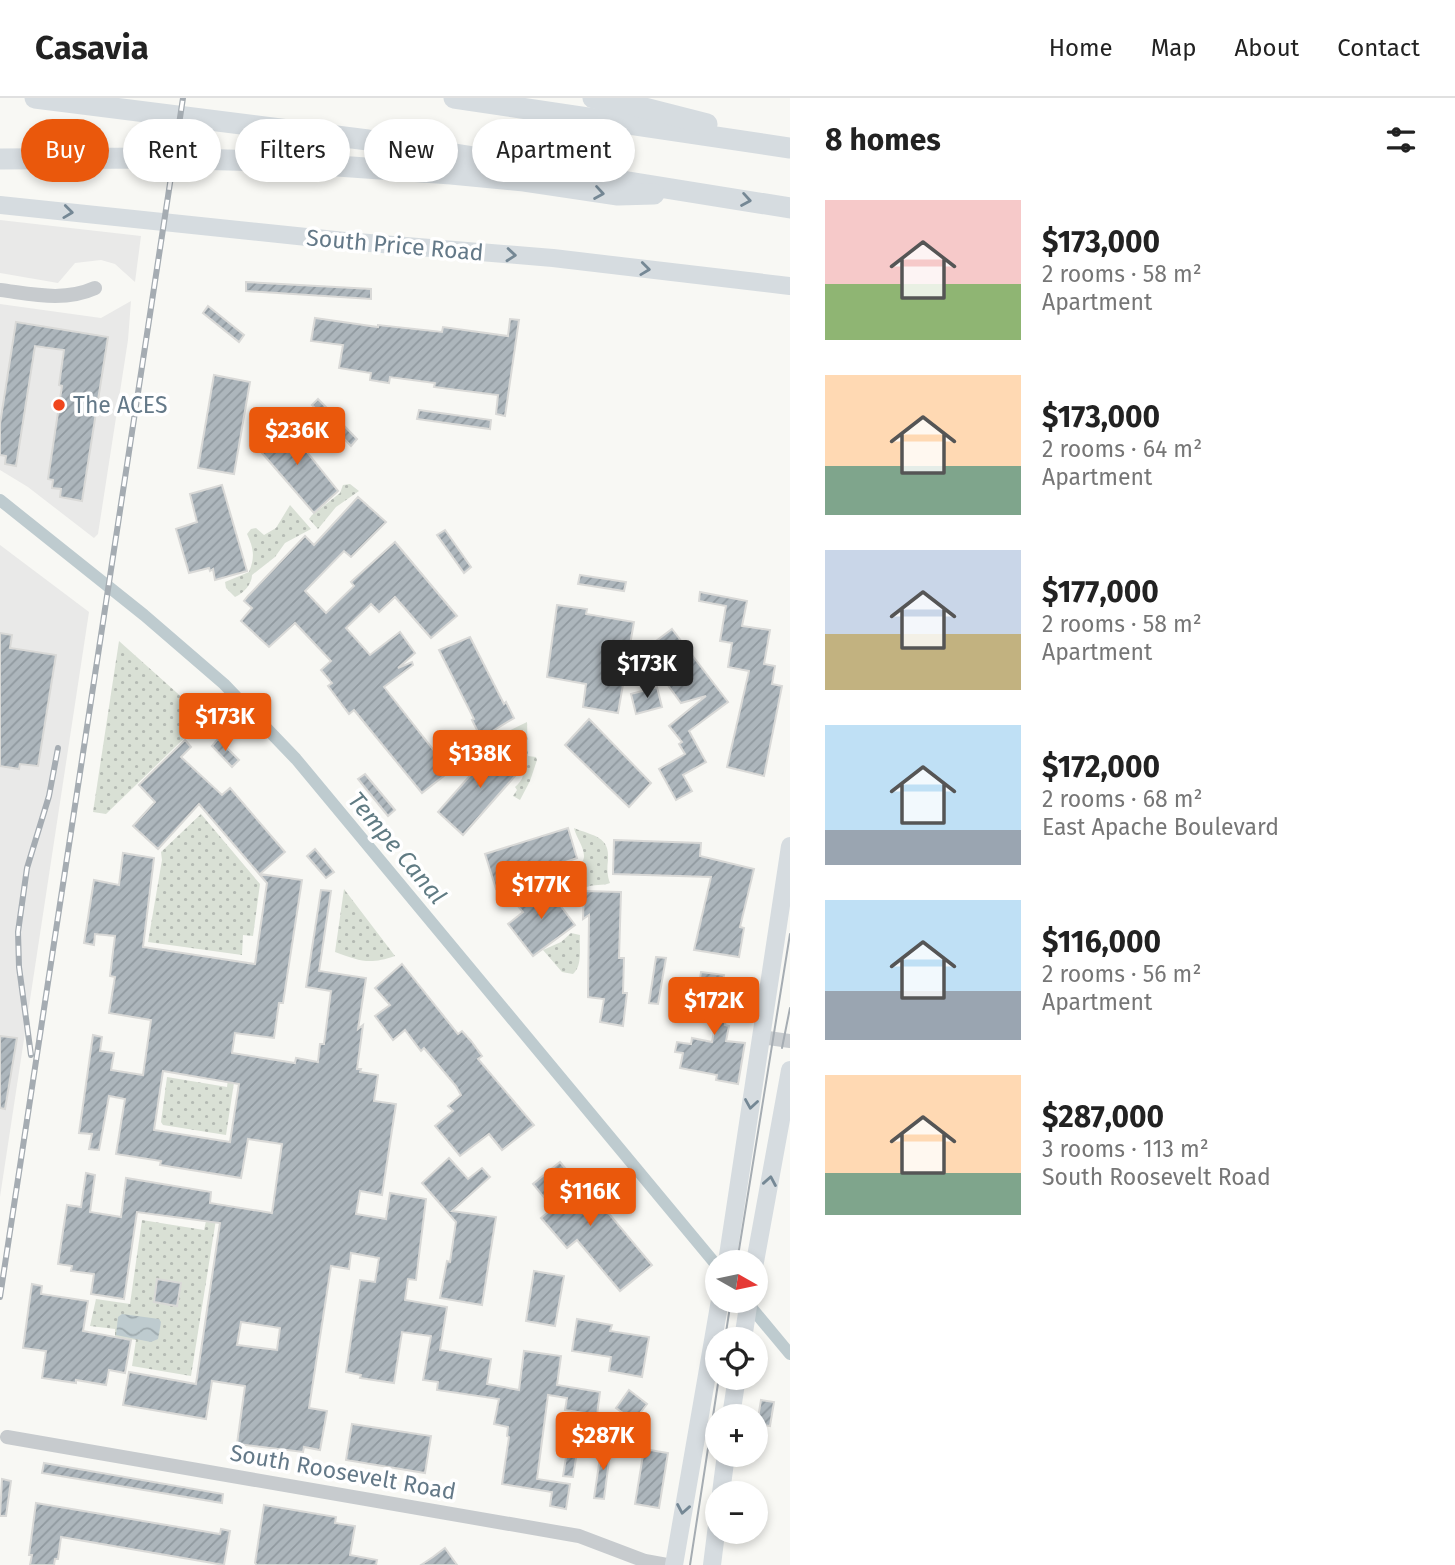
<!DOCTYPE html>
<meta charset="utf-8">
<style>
body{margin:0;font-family:"Fira Sans",sans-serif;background:#f2f2f2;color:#222;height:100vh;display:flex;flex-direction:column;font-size:26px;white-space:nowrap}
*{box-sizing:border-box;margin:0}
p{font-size:23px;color:#767676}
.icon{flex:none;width:38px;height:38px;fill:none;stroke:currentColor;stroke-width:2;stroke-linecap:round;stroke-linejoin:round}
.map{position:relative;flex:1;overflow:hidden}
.details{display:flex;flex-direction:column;background:#fff;width:665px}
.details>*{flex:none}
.top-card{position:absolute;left:21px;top:21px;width:663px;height:63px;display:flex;gap:14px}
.needle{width:46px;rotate:99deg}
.fabs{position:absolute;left:705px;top:1152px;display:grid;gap:14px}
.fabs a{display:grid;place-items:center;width:63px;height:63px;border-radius:50%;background:#fff;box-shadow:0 4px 10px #0003;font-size:35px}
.price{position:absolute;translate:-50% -60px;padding:0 16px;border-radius:7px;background:#ea580c;color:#fff;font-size:23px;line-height:46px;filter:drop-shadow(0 2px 4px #0008)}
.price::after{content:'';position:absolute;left:50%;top:42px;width:21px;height:16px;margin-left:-10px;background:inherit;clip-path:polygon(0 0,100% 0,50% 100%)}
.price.on{background:#222;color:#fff}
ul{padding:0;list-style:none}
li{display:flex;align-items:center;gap:21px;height:175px;padding:0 35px}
li span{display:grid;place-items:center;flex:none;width:196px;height:140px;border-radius:0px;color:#555}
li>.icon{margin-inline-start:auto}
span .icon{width:84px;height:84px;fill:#fffc;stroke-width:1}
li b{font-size:30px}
h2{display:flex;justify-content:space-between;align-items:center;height:84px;padding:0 35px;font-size:30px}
.pill{padding:0 24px;border-radius:32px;background:#fff;box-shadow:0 4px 10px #0003;font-size:24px;line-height:63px}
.pill.on{background:#ea580c;color:#fff}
header{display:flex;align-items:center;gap:42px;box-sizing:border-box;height:98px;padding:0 35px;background:#fff;border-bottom:2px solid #e0e0e0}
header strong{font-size:33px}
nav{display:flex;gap:38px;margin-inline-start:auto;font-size:24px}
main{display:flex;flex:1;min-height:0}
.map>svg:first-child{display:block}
.built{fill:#e9e9e8}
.park{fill:url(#park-dots)}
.water{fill:url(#water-waves)}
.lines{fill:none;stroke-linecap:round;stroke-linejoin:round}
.canal{stroke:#becbcf;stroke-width:12}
.building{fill:url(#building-hatch);stroke:#d9d9d7;stroke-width:2;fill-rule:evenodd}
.minor{stroke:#c7cbce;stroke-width:14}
.major{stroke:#d6dce0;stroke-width:18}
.highway{stroke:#d6dce0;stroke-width:21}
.tram{stroke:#a5acb2;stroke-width:2}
.rail-casing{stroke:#a5acb2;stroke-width:6}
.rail{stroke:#fff;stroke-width:3.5;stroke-dasharray:10;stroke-linecap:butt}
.oneway{stroke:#758895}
.poi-dot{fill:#f0461c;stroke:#fff;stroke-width:2.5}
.labels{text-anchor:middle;stroke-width:7;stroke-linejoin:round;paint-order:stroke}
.street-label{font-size:23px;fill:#647988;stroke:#fff}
.poi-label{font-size:23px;fill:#647988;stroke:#fff;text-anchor:start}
.water-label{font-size:24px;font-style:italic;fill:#607b83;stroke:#fff}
</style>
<header>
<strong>Casavia</strong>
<nav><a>Home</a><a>Map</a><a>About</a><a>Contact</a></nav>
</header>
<main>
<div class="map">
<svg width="790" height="1467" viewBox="0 0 790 1467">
<defs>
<pattern id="park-dots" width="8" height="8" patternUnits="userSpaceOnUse" patternTransform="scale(1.75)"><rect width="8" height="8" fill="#d9e0d5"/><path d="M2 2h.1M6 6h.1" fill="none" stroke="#b4bab3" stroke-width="1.8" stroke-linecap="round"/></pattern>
<pattern id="water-waves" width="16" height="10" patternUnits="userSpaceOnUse" patternTransform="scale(1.75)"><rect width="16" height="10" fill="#becbcf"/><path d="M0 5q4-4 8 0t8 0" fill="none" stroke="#9eaaae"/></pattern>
<pattern id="building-hatch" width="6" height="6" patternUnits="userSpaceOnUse" patternTransform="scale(1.75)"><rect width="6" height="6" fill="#adb6bc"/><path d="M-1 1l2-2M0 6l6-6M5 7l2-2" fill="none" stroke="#90999f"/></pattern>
</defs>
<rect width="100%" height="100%" fill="#f8f8f4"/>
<g class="built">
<polygon points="0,122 141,138 135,184 115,166 101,162 75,165 58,185 0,175"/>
<polygon points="131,203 128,242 98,436 94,440 28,389 0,372 0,206 101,220"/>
<polygon points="0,447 89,514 0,1099"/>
</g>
<g class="park">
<polygon points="350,386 359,393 336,409 318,431 309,421 312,417 340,395 343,387"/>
<path d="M290 407 311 431 285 445 275 459 252 477C252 486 243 496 235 499L226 490 225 484 249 474C255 459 254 451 247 436L251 431 256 430 264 437 276 430Z"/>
<polygon points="119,543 205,620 106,716 93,714"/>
<path d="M527 624 528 658 536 659 537 662 530 683 520 702 513 698 517 692 515 689C537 670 512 653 498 638Z"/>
<polygon points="201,716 260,786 253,838 243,837 242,857 148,844 162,762 161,754"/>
<path d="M574 730C593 738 610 738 608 762 607 770 607 777 610 785 602 788 594 786 587 789 581 791 579 796 573 799L567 798 563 791C565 780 585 766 584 758 584 749 576 739 574 730Z"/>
<path d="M344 791 395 858C369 867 360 863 335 854Z"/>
<path d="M571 835 580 837C579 850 583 867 573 876L562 874 543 852 561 844Z"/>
<polygon points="237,965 226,1037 163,1027 161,1024 167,979 227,989 229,972"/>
<polygon points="218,1109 191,1278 132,1268 136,1242 115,1239 115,1231 90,1228 96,1201 130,1206 142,1122 204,1132 209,1110"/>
</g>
<polygon class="water" points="122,1216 159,1221 161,1224 158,1241 151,1244 116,1237 118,1219"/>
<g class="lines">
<g class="canal">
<polyline points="0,402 144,517 224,586 296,661 718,1169"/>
<polyline points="745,1202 790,1256"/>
</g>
</g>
<g class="building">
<polygon points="246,184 371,191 371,201 246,193"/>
<polygon points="208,208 244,237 239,244 203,215"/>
<polygon points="315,220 378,229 378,227 442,234 443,229 508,238 510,221 519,222 505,318 496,316 498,297 434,289 435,285 390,279 389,285 370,282 371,275 339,270 343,247 311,243"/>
<polygon points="16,224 108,239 82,403 60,399 61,391 52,390 53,382 48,381 62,288 59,287 64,252 35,248 16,368 5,366 6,358 0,357 0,326"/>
<polygon points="214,277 250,284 234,376 198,370"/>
<polygon points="318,301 357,341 351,348 312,307"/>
<polygon points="419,312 491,322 490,331 417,321"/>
<polygon points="283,324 338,393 314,415 256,348"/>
<polygon points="222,387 247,473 215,482 213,471 210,473 209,470 189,475 176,431 197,424 190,396"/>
<polygon points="358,399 386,424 351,459 344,453 305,493 326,515 354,488 351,484 395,444 457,518 431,540 395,499 379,514 371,506 346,530 370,557 400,534 415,555 398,570 412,564 413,567 384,589 450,673 422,695 354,612 349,616 328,588 332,585 321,572 331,563 295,525 269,549 241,523 252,510 244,503 248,498 305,438 314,447"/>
<polygon points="445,432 471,469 464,475 437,437"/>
<polygon points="580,477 626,484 624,493 578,486"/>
<polygon points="700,494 747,503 742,528 770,532 764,566 775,568 772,586 782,588 764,678 727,669 749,573 728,569 732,545 720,543 726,508 699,503"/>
<polygon points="557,507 587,511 586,516 634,524 618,615 583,609 586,586 547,579"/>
<polygon points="672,531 728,604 689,633 706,664 683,677 692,693 676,702 659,671 685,656 679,646 682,644 669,628 706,598 681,605 643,553"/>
<polygon points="0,535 12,537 10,550 56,557 38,668 20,666 19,671 0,668"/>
<polygon points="470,539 504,606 506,604 514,620 481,640 472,622 474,621 439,552"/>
<polygon points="657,589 662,609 636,616 631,596"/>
<polygon points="589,621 651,685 629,709 565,647"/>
<polygon points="218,641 239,662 232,669 212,648"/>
<path d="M185 642 191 649 181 659 222 697 230 690 285 754 260 776 302 782 283 905H279L274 940 235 935 232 955 295 965 296 960 318 964 320 946H324L331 893 306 889 321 792 331 793 319 873 366 880 358 931 363 927 357 971H361L360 974 378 977 374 1003 396 1006 382 1097 360 1093 356 1116 386 1121 390 1095 426 1101 416 1182 408 1181 405 1202 447 1209 440 1252 491 1261 487 1286 519 1292 524 1253 561 1258 557 1287 600 1294 597 1317 565 1312 567 1300 548 1297 537 1381 570 1386 566 1411 550 1408 552 1394 502 1386 509 1339 507 1338 508 1329 494 1326 499 1301 437 1292 438 1284 423 1282 431 1238 402 1234 394 1285 360 1280 361 1277 346 1274 360 1182 375 1184 379 1160 351 1155 349 1171 331 1168 309 1310 327 1313 320 1352 304 1349 303 1354 237 1346 245 1288 212 1283 206 1321 123 1307 129 1274 196 1286 220 1125 137 1114 124 1201 91 1196 94 1176 71 1173 72 1168 58 1166 67 1107 81 1109 86 1075 95 1077 90 1114 121 1119 126 1080 211 1094 210 1105 272 1115 282 1046 248 1041 241 1080 160 1067 161 1063 116 1056 125 1001 109 998 99 1052 89 1051 92 1036 79 1035 93 937 102 939 100 953 114 955 111 972 143 977 151 922 109 915 115 879 110 878 115 838 95 836 94 847 84 845 94 782 119 787 123 755 154 760 143 849 255 866 267 785 199 706 158 751 133 728 155 704 139 687ZM163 973 239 986 230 1044 154 1032ZM241 1224 280 1230 277 1252 237 1247Z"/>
<polygon points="496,648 522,670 463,737 438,714"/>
<polygon points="365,676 395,712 388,718 358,681"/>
<polygon points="568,730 577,760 551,769 552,773 496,791 485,756"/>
<polygon points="614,742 701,745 700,758 754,771 740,829 744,830 739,859 694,852 711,779 613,776"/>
<polygon points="315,751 334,774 326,780 307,758"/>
<polygon points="545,787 575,827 533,858 508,826 523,814 517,807"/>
<polygon points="584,793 621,794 619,860 624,860 623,895 627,895 623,928 600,924 604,901 588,899 589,817 583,821"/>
<polygon points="656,859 666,860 658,906 649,905"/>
<polygon points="402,866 458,936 462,933 471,943 482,958 478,961 534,1027 502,1052 489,1036 460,1058 435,1028 453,1013 448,1008 461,997 456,988 424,950 421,953 405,932 393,942 375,918 390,907 375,890"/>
<polygon points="701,874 724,877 721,896 729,897 725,927 729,928 726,943 745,945 738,986 716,982 717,977 680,970 683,955 675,954 677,944 691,946 692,940 712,944 718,910 696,906"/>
<polygon points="0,938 17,940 5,1011 0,1010"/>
<polygon points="449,1060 468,1081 482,1070 490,1079 452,1113 496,1119 482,1207 440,1200 447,1163 450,1164 456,1124 422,1085"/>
<polygon points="560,1064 591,1102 595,1099 652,1167 620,1193 577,1142 567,1150 541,1120 553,1110 533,1086"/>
<polygon points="534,1173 564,1178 555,1228 526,1223"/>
<polygon points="157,1181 181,1185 177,1208 154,1204"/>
<polygon points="32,1186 42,1188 41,1196 88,1203 83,1233 131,1242 125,1275 109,1272 106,1287 76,1282 76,1285 42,1280 46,1253 23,1250"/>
<polygon points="577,1221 612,1227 610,1233 649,1239 642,1279 609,1273 611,1259 572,1253"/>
<polygon points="629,1292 647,1306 634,1323 616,1310"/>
<polygon points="761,1302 774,1304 770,1328 757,1326"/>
<polygon points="352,1326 431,1338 425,1375 346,1362"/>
<polygon points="569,1340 579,1341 573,1379 563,1378"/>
<polygon points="602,1346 611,1347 604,1401 594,1400"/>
<polygon points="644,1351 668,1355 659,1410 635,1406"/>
<polygon points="44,1365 223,1396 222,1405 42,1375"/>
<polygon points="2,1381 11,1383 6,1418 0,1418"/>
<polygon points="36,1405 220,1436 221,1431 230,1433 224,1467 61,1439 58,1461 55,1461 54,1467 30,1467 32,1457 29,1457"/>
<polygon points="264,1407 336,1419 335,1425 355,1428 350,1457 377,1462 376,1467 257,1467 255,1465"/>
<polygon points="445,1450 457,1467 421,1467 433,1459"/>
</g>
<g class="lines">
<g class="minor">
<path d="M0 192C32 196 64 204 95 190"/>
<polyline points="761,939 790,943"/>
<polyline points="7,1339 579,1438 645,1463 667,1467"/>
</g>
<g class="major">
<polyline points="0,107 345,143 553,160 790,188"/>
<polyline points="727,1164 790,748"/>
<polyline points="755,1164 790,972"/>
<polyline points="743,1241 749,1202"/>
<polyline points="731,1318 737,1279"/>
<polyline points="721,1395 726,1356"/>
<polyline points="674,1467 720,1202"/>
<polyline points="712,1467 718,1419"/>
</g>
<g class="highway">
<polyline points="35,0 368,42 790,110"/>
<polyline points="454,0 790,50"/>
<polyline points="593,0 633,7 707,26"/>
<polyline points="0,61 153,60 266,63 451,76 524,83 618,97 654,96"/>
</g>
<g class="tram">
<polyline points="782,950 790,910"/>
<polyline points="737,1164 790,836"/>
<polyline points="725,1241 731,1202"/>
<polyline points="690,1467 719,1279"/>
</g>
<defs>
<g id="rail">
<polyline points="31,957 19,869 18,834 27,770 49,698 58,650"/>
<polyline points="0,1199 183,0"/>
</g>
</defs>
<use href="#rail" class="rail-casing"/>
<use href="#rail" class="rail"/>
</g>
<defs><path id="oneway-chevron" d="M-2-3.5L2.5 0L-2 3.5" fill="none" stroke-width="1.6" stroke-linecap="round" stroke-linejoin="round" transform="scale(1.75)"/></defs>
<g class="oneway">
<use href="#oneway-chevron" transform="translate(599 95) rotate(9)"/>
<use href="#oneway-chevron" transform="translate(746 102) rotate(10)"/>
<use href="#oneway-chevron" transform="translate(68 114) rotate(7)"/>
<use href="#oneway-chevron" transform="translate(511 157) rotate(5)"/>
<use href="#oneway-chevron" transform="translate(645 171) rotate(7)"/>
<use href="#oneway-chevron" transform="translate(751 1006) rotate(99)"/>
<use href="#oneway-chevron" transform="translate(770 1083) rotate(-80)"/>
<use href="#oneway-chevron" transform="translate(683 1411) rotate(100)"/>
</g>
<circle class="poi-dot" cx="59" cy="307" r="7"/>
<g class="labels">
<g class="street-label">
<text transform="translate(395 147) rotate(5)" y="8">South Price Road</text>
<text transform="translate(343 1374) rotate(10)" y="8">South Roosevelt Road</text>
</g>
<g class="poi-label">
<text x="73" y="315">The ACES</text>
</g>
<g class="water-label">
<text transform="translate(397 750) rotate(50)" y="8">Tempe Canal</text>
</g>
</g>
</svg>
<div class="fabs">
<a><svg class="needle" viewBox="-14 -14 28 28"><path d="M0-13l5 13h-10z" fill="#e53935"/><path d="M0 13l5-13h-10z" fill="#767676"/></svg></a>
<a><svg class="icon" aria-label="locate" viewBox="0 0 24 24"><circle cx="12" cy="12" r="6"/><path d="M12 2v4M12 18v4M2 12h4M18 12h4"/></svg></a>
<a>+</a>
<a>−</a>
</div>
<b class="price" style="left:297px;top:369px">$236K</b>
<b class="price on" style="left:647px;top:602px">$173K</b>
<b class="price" style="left:225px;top:655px">$173K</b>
<b class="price" style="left:480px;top:692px">$138K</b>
<b class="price" style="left:541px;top:823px">$177K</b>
<b class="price" style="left:714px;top:939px">$172K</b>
<b class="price" style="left:590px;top:1130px">$116K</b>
<b class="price" style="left:603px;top:1374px">$287K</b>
<div class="top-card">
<a class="pill on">Buy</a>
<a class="pill">Rent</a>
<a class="pill">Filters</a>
<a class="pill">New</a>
<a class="pill">Apartment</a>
</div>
</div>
<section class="details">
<h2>8 homes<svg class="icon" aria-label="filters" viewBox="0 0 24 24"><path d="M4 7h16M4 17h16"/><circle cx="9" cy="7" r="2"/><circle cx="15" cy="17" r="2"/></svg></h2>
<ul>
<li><span style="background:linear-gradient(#f6c9c9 60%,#8fb573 0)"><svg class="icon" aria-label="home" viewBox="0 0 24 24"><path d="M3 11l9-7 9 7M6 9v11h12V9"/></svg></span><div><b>$173,000</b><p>2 rooms · 58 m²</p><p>Apartment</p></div></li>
<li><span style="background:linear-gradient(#ffd9b3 65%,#7fa58c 0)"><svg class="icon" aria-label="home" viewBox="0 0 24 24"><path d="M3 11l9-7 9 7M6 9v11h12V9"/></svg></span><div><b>$173,000</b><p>2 rooms · 64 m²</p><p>Apartment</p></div></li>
<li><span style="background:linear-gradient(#c9d6e8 60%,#c2b280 0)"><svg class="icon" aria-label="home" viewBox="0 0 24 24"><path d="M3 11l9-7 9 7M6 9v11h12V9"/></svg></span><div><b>$177,000</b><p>2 rooms · 58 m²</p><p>Apartment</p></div></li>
<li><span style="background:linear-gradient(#bfe0f5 75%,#9aa5b1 0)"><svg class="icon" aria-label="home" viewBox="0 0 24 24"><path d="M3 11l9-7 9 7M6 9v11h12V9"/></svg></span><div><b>$172,000</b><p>2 rooms · 68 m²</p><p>East Apache Boulevard</p></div></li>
<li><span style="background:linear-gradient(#bfe0f5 65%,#9aa5b1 0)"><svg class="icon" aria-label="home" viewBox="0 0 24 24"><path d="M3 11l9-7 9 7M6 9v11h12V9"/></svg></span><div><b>$116,000</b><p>2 rooms · 56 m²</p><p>Apartment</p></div></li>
<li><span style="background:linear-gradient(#ffd9b3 70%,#7fa58c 0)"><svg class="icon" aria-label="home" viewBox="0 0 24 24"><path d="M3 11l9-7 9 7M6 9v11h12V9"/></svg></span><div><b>$287,000</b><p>3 rooms · 113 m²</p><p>South Roosevelt Road</p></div></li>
</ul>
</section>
</main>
